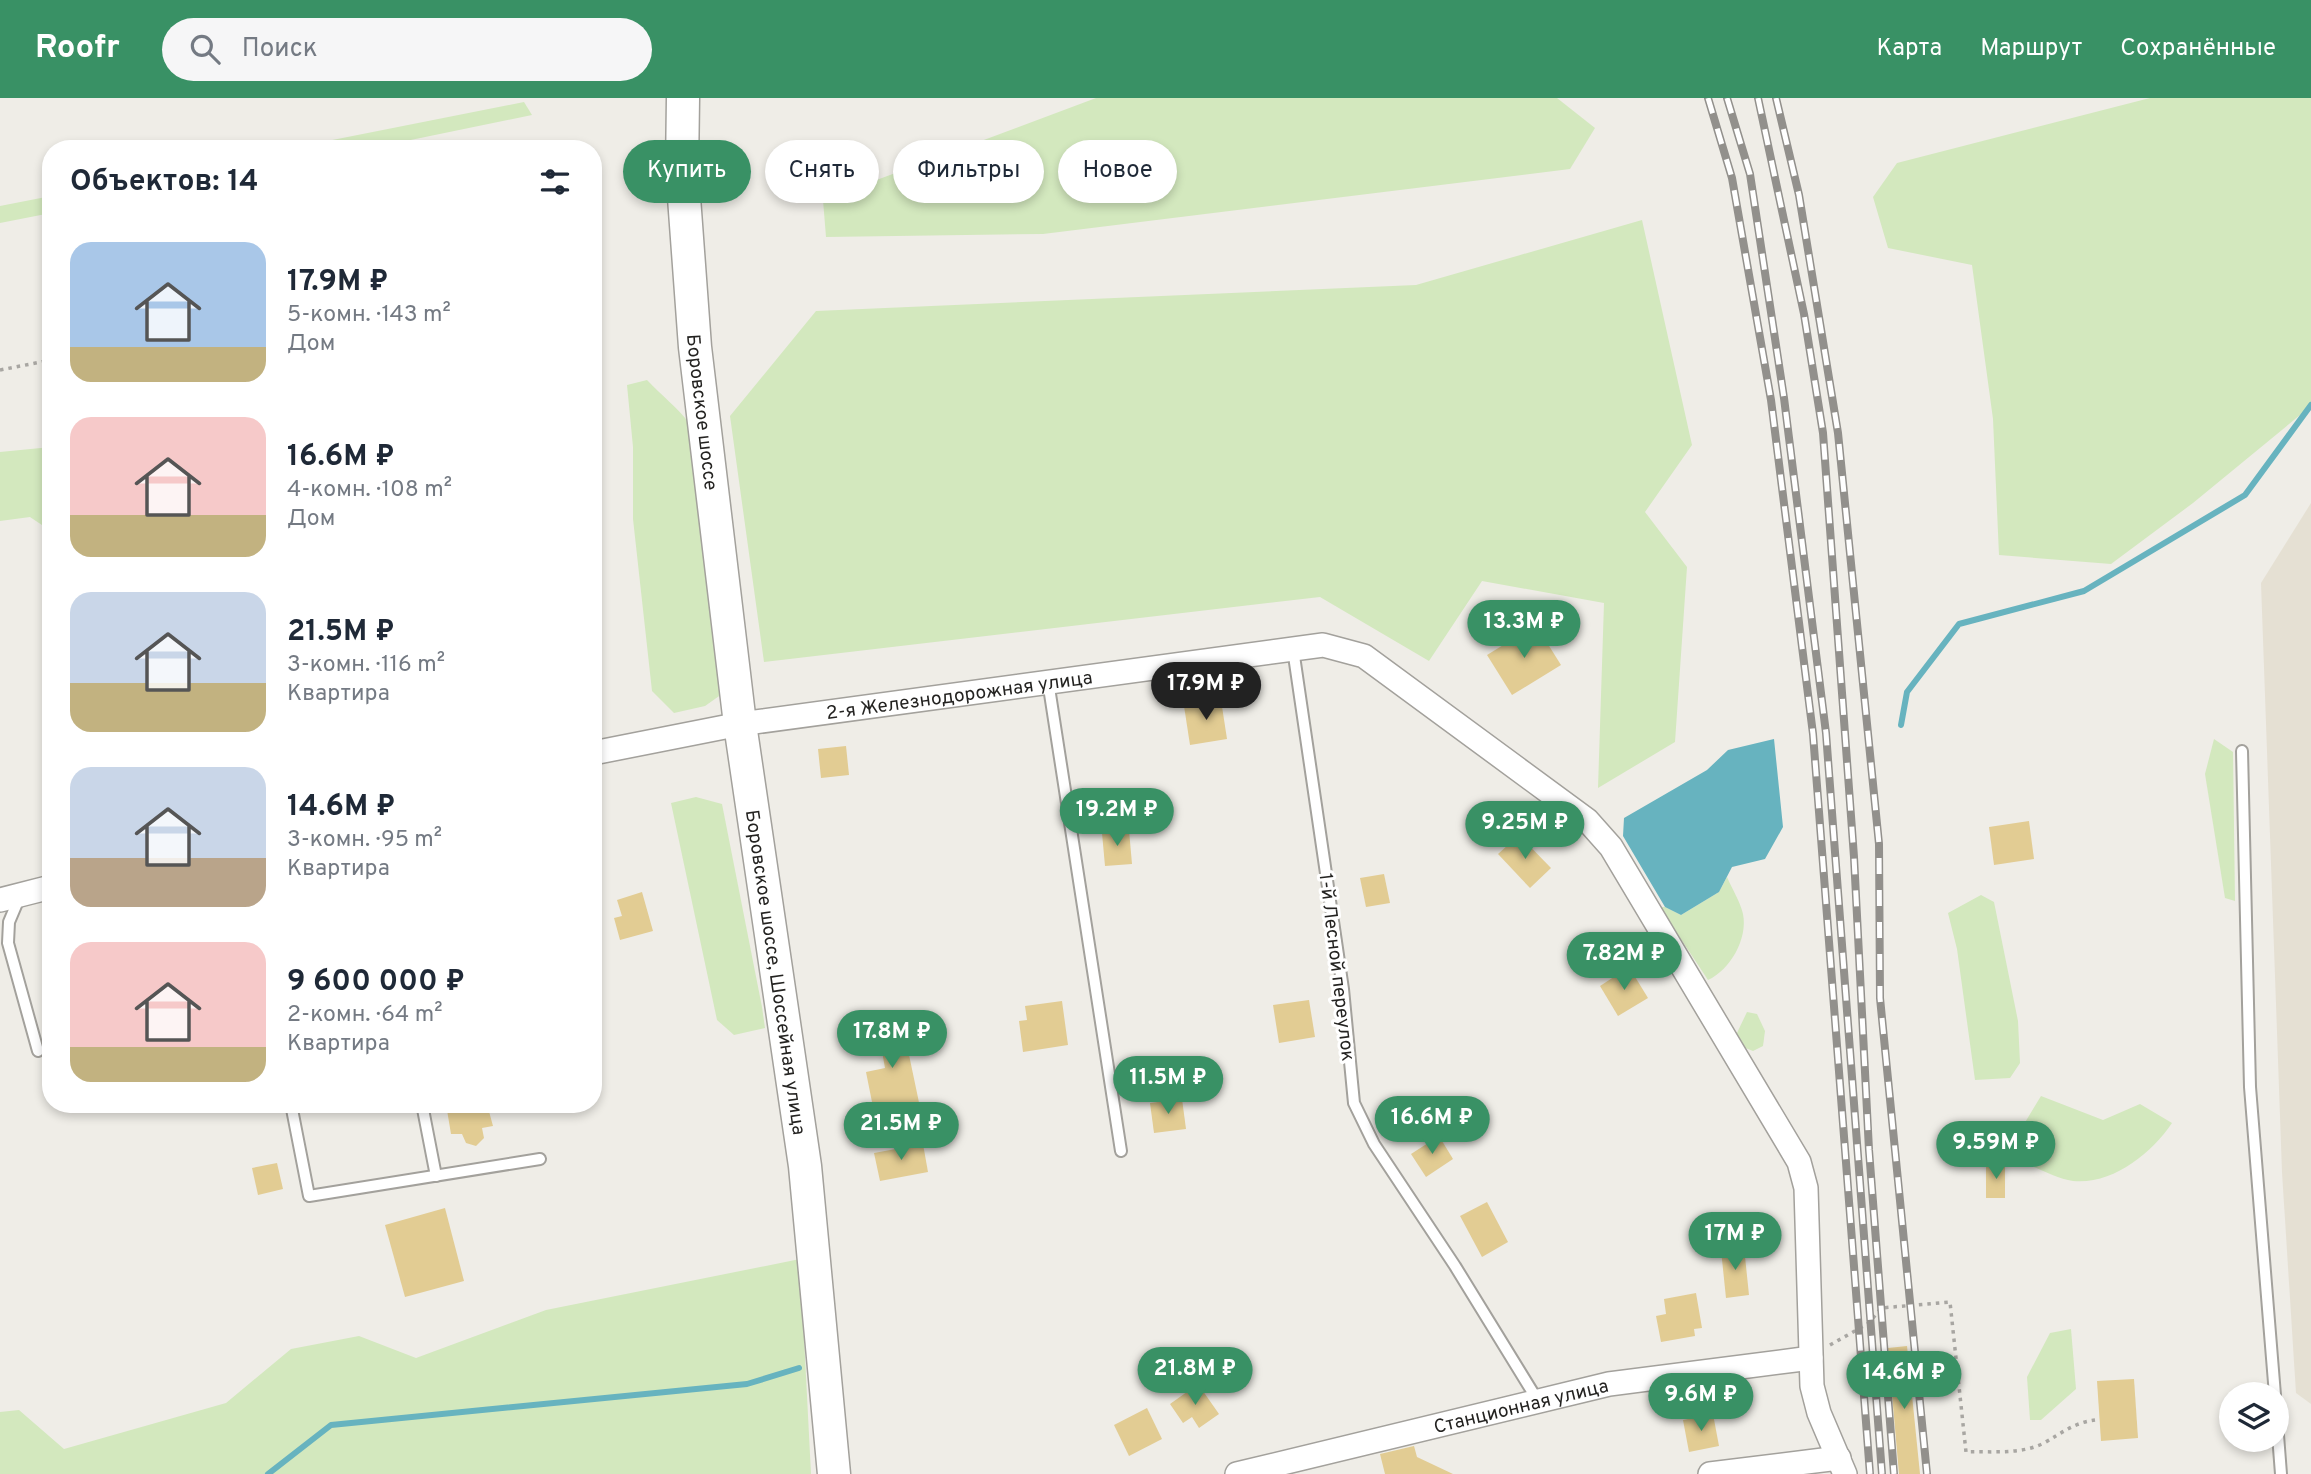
<!DOCTYPE html>
<html lang="ru">
<meta charset="utf-8">
<style>
body{margin:0;font-family:Overpass,sans-serif;background:#f6f6f7;color:#1f2937;height:100vh;display:flex;flex-direction:column;font-size:26px;white-space:nowrap}
*{box-sizing:border-box;margin:0}
p{font-size:23px;color:#747a83}
.icon{flex:none;width:38px;height:38px;fill:none;stroke:currentColor;stroke-width:2;stroke-linecap:round;stroke-linejoin:round}
.map{position:relative;flex:1;overflow:hidden}
.details{position:absolute;left:42px;top:42px;width:560px;height:973px;display:flex;flex-direction:column;background:#fff;border-radius:28px;box-shadow:0 4px 10px #0003}
.details>*{flex:none}
.hud{position:absolute;left:623px;top:42px;width:665px;height:63px;display:flex;gap:14px}
.controls{position:absolute;left:2219px;top:1284px;display:grid;gap:14px}
.controls a{display:grid;place-items:center;width:70px;height:70px;border-radius:50%;background:#fff;box-shadow:0 4px 10px #0003;font-size:35px}
.price{position:absolute;translate:-50% -60px;padding:0 16px;border-radius:24px;background:#399165;color:#fff;font-size:23px;line-height:46px;filter:drop-shadow(0 2px 4px #0008)}
.price::after{content:'';position:absolute;left:50%;top:42px;width:21px;height:16px;margin-left:-10px;background:inherit;clip-path:polygon(0 0,100% 0,50% 100%)}
.price.on{background:#222;color:#fff}
ul{padding:0;list-style:none}
li{display:flex;align-items:center;gap:21px;height:175px;padding:0 28px}
li span{display:grid;place-items:center;flex:none;width:196px;height:140px;border-radius:21px;color:#555}
li>.icon{margin-inline-start:auto}
span .icon{width:84px;height:84px;fill:#fffc;stroke-width:1}
li b{font-size:30px}
h2{display:flex;justify-content:space-between;align-items:center;height:84px;padding:0 28px;font-size:30px}
.pill{padding:0 24px;border-radius:32px;background:#fff;box-shadow:0 4px 10px #0003;font-size:24px;line-height:63px}
.pill.on{background:#399165;color:#fff}
header{display:flex;align-items:center;gap:42px;box-sizing:border-box;height:98px;padding:0 35px;background:#399165;color:#fff}
header strong{font-size:33px}
nav{display:flex;gap:38px;margin-inline-start:auto;font-size:24px}
.search{width:490px;height:63px;background:#f6f6f7;display:flex;align-items:center;gap:18px;box-sizing:border-box;padding:0 24px;border-radius:38px;color:#747a83;font-size:26px}
.map>svg:first-child{display:block}
.built{fill:#e5e0d3}
.green{fill:#d3e8be}
.water{fill:#67b3bf}
.lines{fill:none;stroke-linecap:round;stroke-linejoin:round}
.stream{stroke:#67b3bf;stroke-width:6}
.building{fill:#e2cc93}
.service-casing{stroke:#a3a19c;stroke-width:14}
.minor-casing{stroke:#a3a19c;stroke-width:26}
.secondary-casing{stroke:#a3a19c;stroke-width:35}
.path{stroke:#a8a6a2;stroke-width:3.5;stroke-dasharray:3.5 5;stroke-linecap:butt}
.service{stroke:#fff;stroke-width:10}
.minor{stroke:#fff;stroke-width:23}
.secondary{stroke:#fff;stroke-width:32}
.rail-casing{stroke:#92908c;stroke-width:8}
.rail{stroke:#fff;stroke-width:5;stroke-dasharray:16;stroke-linecap:butt}
.labels{text-anchor:middle;stroke-width:6;stroke-linejoin:round;paint-order:stroke}
.street-label{font-size:19px;fill:#242321;stroke:#fff}
</style>
<header>
<strong>Roofr</strong>
<div class="search"><svg class="icon" aria-label="search" viewBox="0 0 24 24"><circle cx="10" cy="10" r="6"/><path d="M15 15l6 6"/></svg>Поиск</div>
<nav><a>Карта</a><a>Маршрут</a><a>Сохранённые</a></nav>
</header>
<div class="map">
<svg width="2311" height="1376" viewBox="0 0 2311 1376">
<rect width="100%" height="100%" fill="#efede7"/>
<polygon class="built" points="2311,405 2311,1306 2296,1295 2282,1074 2261,485"/>
<g class="green">
<polygon points="1096,0 1557,0 1595,30 1570,71 1043,136 826,139 823,102"/>
<polygon points="2150,0 2311,0 2311,308 2193,405 2111,466 1999,457 1993,321 1972,167 1888,150 1873,99 1897,65"/>
<polygon points="524,4 532,17 367,51 287,51"/>
<polygon points="51,98 51,115 0,125 0,108"/>
<polygon points="1642,122 1692,347 1645,414 1687,469 1675,644 1598,690 1604,505 1482,483 1429,563 1320,499 764,564 730,318 816,213 1416,187"/>
<path d="M647 282C661 297 678 310 690 326L722 596 705 608 674 615 652 593 633 421V349L627 287Z"/>
<polygon points="51,349 51,433 30,419 0,423 0,354"/>
<polygon points="2214,641 2233,654 2235,803 2225,800 2205,676"/>
<polygon points="696,699 722,706 762,909 765,930 734,937 717,922 671,705"/>
<path d="M1727 779C1732 791 1740 803 1743 816 1748 841 1730 872 1708 882L1673 829 1655 809H1665L1681 817 1719 794Z"/>
<polygon points="1981,797 1994,804 2018,923 2020,965 2010,980 1975,982 1957,851 1948,815"/>
<polygon points="1747,914 1757,916 1765,933 1763,948 1753,953 1743,949 1736,937"/>
<path d="M2041 998 2103 1022 2140 1006 2172 1025C2151 1056 2112 1087 2073 1083 2058 1081 2040 1071 2026 1066L2021 1031Z"/>
<polygon points="800,1161 811,1376 0,1376 0,1314 19,1312 64,1351 226,1305 291,1251 359,1238 416,1260 546,1212"/>
<polygon points="2071,1231 2076,1291 2041,1322 2030,1322 2027,1279 2050,1235"/>
</g>
<polygon class="water" points="1774,641 1783,729 1765,761 1732,769 1719,794 1681,817 1665,809 1623,738 1624,720 1707,672 1728,652"/>
<g class="lines">
<g class="stream">
<polyline points="1901,627 1907,594 1959,526 2084,493 2245,397 2311,307"/>
<polyline points="268,1376 331,1327 747,1286 799,1270"/>
</g>
</g>
<g class="building">
<polygon points="1536,527 1561,567 1512,597 1487,557"/>
<polygon points="1221,602 1227,641 1190,647 1184,608"/>
<polygon points="846,648 849,677 821,680 818,651"/>
<polygon points="2029,723 2034,761 1994,767 1989,729"/>
<polygon points="1129,732 1132,766 1105,768 1102,735"/>
<polygon points="1519,737 1551,770 1530,790 1498,756"/>
<polygon points="1384,776 1390,805 1366,809 1360,780"/>
<polygon points="642,794 653,833 620,842 614,820 622,818 617,802"/>
<polygon points="1629,869 1648,900 1618,918 1600,888"/>
<polygon points="1309,902 1315,939 1279,945 1273,907"/>
<polygon points="1062,903 1068,947 1023,954 1019,923 1027,922 1025,908"/>
<polygon points="906,915 908,933 904,933 921,1014 876,1024 866,974 885,970 879,937 868,939 865,921"/>
<polygon points="1182,1001 1186,1031 1154,1035 1150,1005"/>
<polygon points="446,1006 487,1006 493,1028 482,1030 484,1040 476,1048 466,1045 462,1036 451,1036"/>
<polygon points="1439,1038 1453,1061 1426,1079 1411,1056"/>
<polygon points="923,1046 928,1074 880,1083 874,1055"/>
<polygon points="277,1065 283,1091 258,1097 252,1070"/>
<rect x="1986" y="1065" width="19" height="35"/>
<polygon points="1487,1104 1508,1144 1482,1159 1460,1118"/>
<polygon points="445,1110 464,1183 405,1199 385,1127"/>
<polygon points="1744,1149 1749,1197 1726,1200 1721,1152"/>
<polygon points="1696,1195 1702,1230 1694,1231 1695,1238 1661,1244 1656,1218 1666,1216 1664,1201"/>
<polygon points="1907,1248 1920,1376 1899,1376 1888,1250"/>
<polygon points="2134,1281 2138,1340 2101,1343 2097,1283"/>
<polygon points="1198,1286 1219,1316 1199,1330 1192,1319 1183,1325 1170,1306"/>
<polygon points="1147,1310 1162,1341 1129,1358 1114,1327"/>
<polygon points="1713,1316 1719,1348 1689,1354 1683,1322"/>
<polygon points="1414,1348 1417,1359 1453,1376 1385,1376 1380,1356"/>
</g>
<g class="lines">
<defs>
<g id="service">
<polyline points="1293,551 1343,891 1354,1005 1374,1046 1455,1168 1538,1303"/>
<polyline points="1048,583 1121,1053"/>
<polyline points="2242,653 2250,989 2275,1297"/>
<polyline points="20,798 9,824 8,845 38,953"/>
<polyline points="291,1006 309,1098 540,1061"/>
<polyline points="422,1006 436,1078"/>
<polyline points="2277,1324 2281,1376"/>
</g>
<g id="minor">
<path id="s1" d="M593 655 740 626 1323 547 1364 558 1587 722 1611 749 1799 1064 1806 1090 1812 1288 1819 1315 1845 1376"/>
<polyline points="0,802 51,789"/>
<path id="s2" d="M1237 1376 1609 1286 1811 1260"/>
<polyline points="1710,1376 1839,1360"/>
</g>
<g id="secondary">
<path id="s3" d="M683 0 682 72 695 249 740 626 805 1068 834 1376"/>
</g>
</defs>
<use href="#service" class="service-casing"/>
<use href="#minor" class="minor-casing"/>
<use href="#secondary" class="secondary-casing"/>
<g class="path">
<polyline points="0,272 51,262"/>
<path d="M1830 1247 1869 1225 1881 1210 1950 1204 1966 1354C1992 1353 2020 1357 2044 1345 2062 1335 2073 1325 2095 1322"/>
</g>
<use href="#service" class="service"/>
<use href="#minor" class="minor"/>
<use href="#secondary" class="secondary"/>
<defs>
<g id="rail">
<polyline points="1708,0 1732,80 1771,302 1813,636 1870,1376"/>
<polyline points="1727,0 1750,76 1784,300 1826,635 1882,1376"/>
<polyline points="1758,0 1804,216 1823,335 1854,759 1869,1052 1894,1376"/>
<polyline points="1776,0 1799,97 1838,335 1879,746 1880,900 1927,1376"/>
</g>
</defs>
<use href="#rail" class="rail-casing"/>
<use href="#rail" class="rail"/>
</g>
<g class="labels">
<g class="street-label">
<text dy="7" stroke="none"><textPath href="#s3" startOffset="315">Боровское шоссе</textPath></text>
<text dy="7" stroke="none"><textPath href="#s1" startOffset="371">2-я Железнодорожная улица</textPath></text>
<text transform="translate(1338 869) rotate(83)" y="7">1-й Лесной переулок</text>
<text dy="7" stroke="none"><textPath href="#s3" startOffset="880">Боровское шоссе, Шоссейная улица</textPath></text>
<text dy="7" stroke="none"><textPath href="#s2" startOffset="292">Станционная улица</textPath></text>
</g>
</g>
</svg>
<div class="controls">
<a><svg class="icon" aria-label="layers" viewBox="0 0 24 24"><path d="M12 4l9 5-9 5-9-5zM3 14l9 5 9-5"/></svg></a>
</div>
<b class="price" style="left:1524px;top:562px">13.3M ₽</b>
<b class="price on" style="left:1206px;top:624px">17.9M ₽</b>
<b class="price" style="left:1117px;top:750px">19.2M ₽</b>
<b class="price" style="left:1525px;top:763px">9.25M ₽</b>
<b class="price" style="left:1624px;top:894px">7.82M ₽</b>
<b class="price" style="left:892px;top:972px">17.8M ₽</b>
<b class="price" style="left:1168px;top:1018px">11.5M ₽</b>
<b class="price" style="left:1432px;top:1058px">16.6M ₽</b>
<b class="price" style="left:901px;top:1064px">21.5M ₽</b>
<b class="price" style="left:1996px;top:1083px">9.59M ₽</b>
<b class="price" style="left:1735px;top:1174px">17M ₽</b>
<b class="price" style="left:1195px;top:1309px">21.8M ₽</b>
<b class="price" style="left:1904px;top:1313px">14.6M ₽</b>
<b class="price" style="left:1701px;top:1335px">9.6M ₽</b>
<div class="hud">
<a class="pill on">Купить</a>
<a class="pill">Снять</a>
<a class="pill">Фильтры</a>
<a class="pill">Новое</a>
</div>
<section class="details">
<h2>Объектов: 14<svg class="icon" aria-label="filters" viewBox="0 0 24 24"><path d="M4 7h16M4 17h16"/><circle cx="9" cy="7" r="2"/><circle cx="15" cy="17" r="2"/></svg></h2>
<ul>
<li><span style="background:linear-gradient(#a9c7e8 75%,#c2b280 0)"><svg class="icon" aria-label="home" viewBox="0 0 24 24"><path d="M3 11l9-7 9 7M6 9v11h12V9"/></svg></span><div><b>17.9M ₽</b><p>5-комн. · 143 m²</p><p>Дом</p></div></li>
<li><span style="background:linear-gradient(#f6c9c9 70%,#c2b280 0)"><svg class="icon" aria-label="home" viewBox="0 0 24 24"><path d="M3 11l9-7 9 7M6 9v11h12V9"/></svg></span><div><b>16.6M ₽</b><p>4-комн. · 108 m²</p><p>Дом</p></div></li>
<li><span style="background:linear-gradient(#c9d6e8 65%,#c2b280 0)"><svg class="icon" aria-label="home" viewBox="0 0 24 24"><path d="M3 11l9-7 9 7M6 9v11h12V9"/></svg></span><div><b>21.5M ₽</b><p>3-комн. · 116 m²</p><p>Квартира</p></div></li>
<li><span style="background:linear-gradient(#c9d6e8 65%,#b9a48a 0)"><svg class="icon" aria-label="home" viewBox="0 0 24 24"><path d="M3 11l9-7 9 7M6 9v11h12V9"/></svg></span><div><b>14.6M ₽</b><p>3-комн. · 95 m²</p><p>Квартира</p></div></li>
<li><span style="background:linear-gradient(#f6c9c9 75%,#c2b280 0)"><svg class="icon" aria-label="home" viewBox="0 0 24 24"><path d="M3 11l9-7 9 7M6 9v11h12V9"/></svg></span><div><b>9 600 000 ₽</b><p>2-комн. · 64 m²</p><p>Квартира</p></div></li>
</ul>
</section>
</div>
